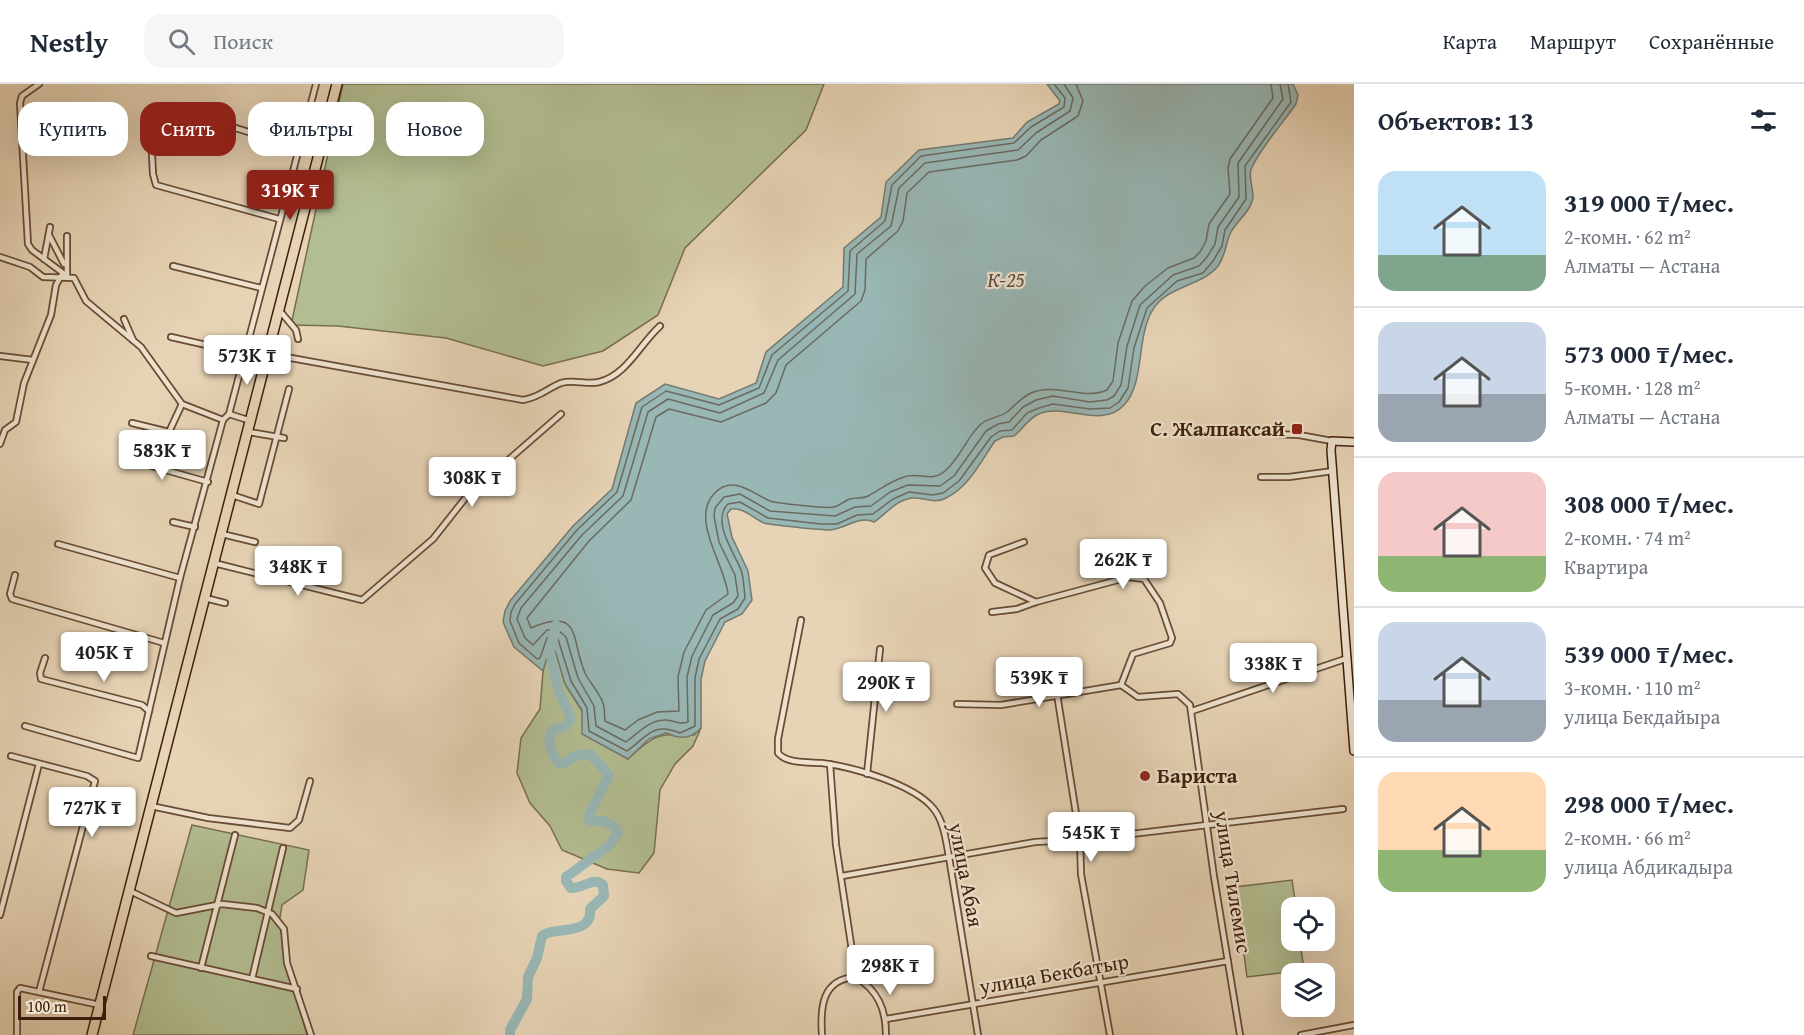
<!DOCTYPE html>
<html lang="ru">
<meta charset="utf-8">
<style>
body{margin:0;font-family:"Gentium Book Plus",serif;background:#f6f6f7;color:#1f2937;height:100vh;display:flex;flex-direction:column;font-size:22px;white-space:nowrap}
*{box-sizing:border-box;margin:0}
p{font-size:20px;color:#747a83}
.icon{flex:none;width:33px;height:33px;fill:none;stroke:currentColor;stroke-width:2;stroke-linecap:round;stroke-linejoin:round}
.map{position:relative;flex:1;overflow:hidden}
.side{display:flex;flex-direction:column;background:#fff;width:450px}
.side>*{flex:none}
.top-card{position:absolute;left:18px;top:18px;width:570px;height:54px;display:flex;gap:12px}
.buttons{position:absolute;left:1281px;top:813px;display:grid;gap:12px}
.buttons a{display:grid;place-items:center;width:54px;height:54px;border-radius:12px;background:#fff;box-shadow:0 6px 24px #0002;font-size:30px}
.scale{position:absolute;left:18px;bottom:15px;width:88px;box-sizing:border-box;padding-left:6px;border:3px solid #3e1e0a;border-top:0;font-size:16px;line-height:21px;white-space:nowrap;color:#3e1e0a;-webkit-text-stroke:4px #efe3d0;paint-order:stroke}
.price{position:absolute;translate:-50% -51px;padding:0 14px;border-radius:6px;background:#fff;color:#222;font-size:20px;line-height:39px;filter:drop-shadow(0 2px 3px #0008)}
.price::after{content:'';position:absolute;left:50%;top:36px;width:18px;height:14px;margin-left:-9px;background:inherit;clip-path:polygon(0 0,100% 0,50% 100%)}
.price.selected{background:#8f2418;color:#fff}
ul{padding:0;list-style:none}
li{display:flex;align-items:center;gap:18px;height:150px;padding:0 24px}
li+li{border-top:2px solid #e0e1e3}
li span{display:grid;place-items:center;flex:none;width:168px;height:120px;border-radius:18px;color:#555}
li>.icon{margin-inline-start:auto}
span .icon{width:72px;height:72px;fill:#fffc;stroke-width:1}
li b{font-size:26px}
h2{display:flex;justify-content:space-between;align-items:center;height:72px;padding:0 24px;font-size:26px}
.tag{padding:0 21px;border-radius:18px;background:#fff;box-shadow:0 6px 24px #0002;font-size:21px;line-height:54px}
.tag.selected{background:#8f2418;color:#fff}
header{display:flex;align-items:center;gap:36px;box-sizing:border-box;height:84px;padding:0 30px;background:#fff;border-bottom:2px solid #e0e1e3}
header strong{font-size:28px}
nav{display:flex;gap:33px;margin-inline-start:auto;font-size:21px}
.search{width:420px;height:54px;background:#f6f6f7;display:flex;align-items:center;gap:15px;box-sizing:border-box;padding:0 21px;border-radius:18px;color:#747a83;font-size:22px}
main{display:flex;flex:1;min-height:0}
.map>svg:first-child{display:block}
.green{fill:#b2bd91;stroke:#786e4e;stroke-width:1.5}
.water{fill:#98b7b5;stroke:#747a71;stroke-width:1.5}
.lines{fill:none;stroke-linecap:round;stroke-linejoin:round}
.shore{stroke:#6b6a60;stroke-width:1.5}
.river{stroke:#98b7b5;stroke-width:10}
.street-casing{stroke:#684c35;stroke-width:8}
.secondary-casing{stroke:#3e1e0a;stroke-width:10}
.highway-casing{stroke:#3e1e0a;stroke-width:12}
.street{stroke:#efe3d0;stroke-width:4.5}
.secondary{stroke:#efe3d0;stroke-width:7}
.highway{stroke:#e7d4b6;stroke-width:9}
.poi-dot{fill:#8f2418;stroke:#efe3d0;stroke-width:2}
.labels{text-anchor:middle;stroke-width:4.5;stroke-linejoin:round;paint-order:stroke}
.poi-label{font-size:21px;font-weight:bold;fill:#3e1e0a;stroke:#efe3d0;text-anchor:end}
.street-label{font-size:21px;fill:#3e1e0a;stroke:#efe3d0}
.water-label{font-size:22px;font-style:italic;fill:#594c3d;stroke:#efe3d0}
</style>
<header>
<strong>Nestly</strong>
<div class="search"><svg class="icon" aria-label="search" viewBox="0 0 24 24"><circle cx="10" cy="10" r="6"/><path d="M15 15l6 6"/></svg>Поиск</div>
<nav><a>Карта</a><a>Маршрут</a><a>Сохранённые</a></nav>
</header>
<main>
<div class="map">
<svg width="1354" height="951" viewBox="0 0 1354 951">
<rect width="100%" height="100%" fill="#e7d4b6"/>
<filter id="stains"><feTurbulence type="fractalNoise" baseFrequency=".00333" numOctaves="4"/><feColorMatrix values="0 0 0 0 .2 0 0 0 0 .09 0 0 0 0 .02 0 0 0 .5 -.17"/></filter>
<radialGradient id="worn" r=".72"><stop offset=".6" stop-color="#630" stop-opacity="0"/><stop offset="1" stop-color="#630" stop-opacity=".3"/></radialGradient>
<g class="green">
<polygon points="343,0 824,0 806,46 685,164 658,231 603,267 543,282 446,254 338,242 291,241"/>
<path d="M552 554 565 600 582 627 605 661 628 675C653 651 660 648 694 651L701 644 693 662 675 680 660 706 654 769 639 789 607 785 562 766 550 742 530 719 517 689 521 654 540 625 543 587Z"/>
<polygon points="192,741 309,766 303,806 282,821 279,840 307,951 133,951"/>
<polygon points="1292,796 1296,823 1292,824 1292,856 1300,857 1304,886 1247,893 1235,803"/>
</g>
<path class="water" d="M1047 0H1293L1298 11 1296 20C1282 40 1263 61 1252 83 1247 92 1254 105 1253 114 1251 127 1236 138 1231 148 1225 159 1227 169 1218 182 1201 203 1167 201 1152 227 1136 255 1145 299 1124 321 1102 345 1066 320 1041 329 1029 333 1024 344 1014 352L1003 353 995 357C981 377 969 403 946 414 935 420 925 414 914 414 898 414 886 430 874 438 859 431 845 445 830 446 821 446 771 441 764 439 753 434 743 423 731 425L727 430 732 453 748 487 752 516 742 530 725 538 705 577 701 595V644C690 656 680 655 666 649L649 655 628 675 582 650V626L565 600 552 556 543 587 514 563 503 538 505 527 510 517 573 442 612 405 636 319 665 300 719 315 756 299 766 268 843 203 844 164 881 133 886 98 919 66 1013 54 1027 38 1059 20 1060 17Z"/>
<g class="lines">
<g class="shore">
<path d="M1054 0 1065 14 1064 23 1031 43 1014 59 921 72 892 101 885 137 850 167 848 207 772 271 759 304 719 321 666 307 642 323 617 408 577 446 515 520 511 528 510 537 519 559 537 575 540 574 547 554 553 552 558 555 571 597 587 624 589 647 627 667C648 652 652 638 680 649L695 642V594L699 575 720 535 738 525 745 514C744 505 744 495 741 486 734 468 711 437 728 420L740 418 768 434 821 440H837L857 431 873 430 893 415 909 408 933 411 943 409 959 397 991 353 1000 347 1012 346 1027 329 1039 324 1053 320 1090 325 1110 324 1119 318 1128 304 1134 264 1147 224 1177 197 1203 189 1213 177 1222 162 1225 146 1246 115 1245 82 1291 18 1288 0"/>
<path d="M1064 0 1073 14 1070 27 1036 49 1018 66 925 79 899 104 891 142 857 170 855 210 778 276 764 309 720 329 668 315 648 328 623 412 582 451 521 524 517 535 525 554 533 561 547 546H558L566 553 578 594 594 622 596 642 626 658C638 649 648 637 664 636 674 635 678 642 688 638L687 593 692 572 713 531 733 519 738 512 735 491 719 458 714 432 715 424 724 413 740 410 770 427 835 432 855 423 871 422 890 408 908 401 940 402 954 392 986 347 998 340 1009 338 1023 323 1036 316 1053 312 1090 318 1107 316 1114 312 1121 301 1127 262 1140 221 1173 191 1199 182 1207 173 1215 160 1218 143 1239 113 1238 79 1283 15 1280 0"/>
<path d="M1076 0 1083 17 1078 32 1041 56 1026 72 1017 76 929 88 907 109 903 137 898 147 866 175 865 206 861 217 786 281 776 309 766 319 721 338 669 325 656 333 631 416 589 457 527 534 531 544C584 521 570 559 586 591 591 600 599 608 603 619 605 624 604 631 605 637L625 646 638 636 657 628 679 627 678 593 684 568 706 526 728 510C725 481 691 437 713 411 731 389 752 409 770 417 776 419 827 425 834 423 839 422 844 417 850 415 856 413 863 415 868 412 880 406 890 397 904 393 920 387 931 400 946 386 960 374 966 355 979 342 987 333 999 334 1007 328 1016 321 1020 314 1031 309 1056 298 1084 317 1107 306L1113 297 1118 259 1132 217 1145 202 1168 184 1194 174 1200 168 1206 157 1209 140 1230 110 1228 84 1230 75 1273 14 1271 0"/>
</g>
<path class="river" d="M510 951V946L527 915 528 893 537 874 542 852C552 842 593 853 590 825L604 812 603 801C593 792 583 805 571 804L566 797V793L610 761 618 749 616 744 604 737H590L588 733 609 691 590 670 577 671 563 680 558 679C551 669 547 658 551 647L566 642 571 634 558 606 550 568 556 541"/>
<defs>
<g id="street">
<polyline points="39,0 22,12 20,19 28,160 32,166 67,192"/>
<polyline points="177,26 320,70"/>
<polyline points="151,51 153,90 156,101 279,135"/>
<polyline points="49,151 64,180"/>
<polyline points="0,173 30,183 43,193 74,194 86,217 141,263 182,320 223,336"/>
<polyline points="44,175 50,143"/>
<polyline points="173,182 261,204"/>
<polyline points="67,192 67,152"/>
<polyline points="280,227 296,246 298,255"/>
<polyline points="124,235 133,256"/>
<polyline points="171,253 268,275"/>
<path d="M269 270 523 316C541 313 546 305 561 299 573 295 587 301 599 298 627 291 640 260 660 242"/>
<polyline points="0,272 33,276"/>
<polyline points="229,330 251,337"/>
<polyline points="132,339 169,348 182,320"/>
<polyline points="249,348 284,354"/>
<polyline points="1272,350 1299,351 1332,357"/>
<polyline points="0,360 5,346 16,338 24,299 51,231 56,201 61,192"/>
<polyline points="123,374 208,398"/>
<polyline points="1261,393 1289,393 1333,387"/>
<polyline points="232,411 259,420 289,305"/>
<polyline points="173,438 195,443"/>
<polyline points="222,450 255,458"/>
<polyline points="1024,458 989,471 985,484 995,499 1036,518"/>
<polyline points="58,460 180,494"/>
<polyline points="214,479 362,516 433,455 467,412 561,330"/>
<polyline points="15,491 10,510 12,515 164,559"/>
<polyline points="205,514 225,519"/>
<polyline points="992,528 1017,525 1036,518 1129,493 1144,495 1160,519 1172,554 1170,559 1133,570 1121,601"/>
<path d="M801 536 778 655V669C787 680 809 678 822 679 853 683 913 700 933 724 944 737 946 757 949 773L978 951"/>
<polyline points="45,574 40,589 41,595 142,621 149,627"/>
<polyline points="1121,601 1138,613 1178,610 1190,621 1214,793 1240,951"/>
<polyline points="1057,610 1080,755 1081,790 1110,951"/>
<polyline points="957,620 1001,621 1121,601"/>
<polyline points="1192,627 1348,574"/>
<polyline points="25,642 138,674 180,494 223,336 229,330 316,0"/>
<polyline points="11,672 87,692 95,697 39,908"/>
<path d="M830 680 836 761 856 893C878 907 886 925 886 951"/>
<polyline points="867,690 880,565"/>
<polyline points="151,722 208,734 290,744 299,736 310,697"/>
<polyline points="842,792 1035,758 1089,755 1343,725"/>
<polyline points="130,807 176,829 222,820 257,824 272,830 284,845 287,879 311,951"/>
<polyline points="0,831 39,680"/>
<polyline points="151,872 297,905"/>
<polyline points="201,884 235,751"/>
<polyline points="252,895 283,764"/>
<polyline points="886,935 1228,877"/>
<polyline points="17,951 17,908 20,904 100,921"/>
<path d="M822 951C820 923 822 895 856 893"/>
<polyline points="1301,951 1354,941"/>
</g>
<polyline id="secondary" points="1354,358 1332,357 1331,366 1354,667"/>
<polyline id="highway" points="92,951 337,0"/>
</defs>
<use href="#street" class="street-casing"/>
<use href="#secondary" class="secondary-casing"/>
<use href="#highway" class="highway-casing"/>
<use href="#street" class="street"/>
<use href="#secondary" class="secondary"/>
<use href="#highway" class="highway"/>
</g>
<g class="poi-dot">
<rect x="1291" y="339" width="12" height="12" rx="3"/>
<circle cx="1145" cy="692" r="6"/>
</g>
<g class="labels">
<g class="poi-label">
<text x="1285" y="352">С. Жалпаксай</text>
<text x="1157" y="699" text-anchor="start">Бариста</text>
</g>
<g class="street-label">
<text transform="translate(966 791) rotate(79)" y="7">улица Абая</text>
<text transform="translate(1233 798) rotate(81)" y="7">улица Тилемис</text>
<text transform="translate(1054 890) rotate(-10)" y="7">улица Бекбатыр</text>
</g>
<g class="water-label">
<text x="1006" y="203">К-25</text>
</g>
</g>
<rect width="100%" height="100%" filter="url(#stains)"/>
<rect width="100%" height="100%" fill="url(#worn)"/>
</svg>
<div class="buttons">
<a><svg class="icon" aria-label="locate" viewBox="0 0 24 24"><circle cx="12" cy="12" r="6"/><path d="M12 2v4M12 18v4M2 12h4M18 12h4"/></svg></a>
<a><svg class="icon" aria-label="layers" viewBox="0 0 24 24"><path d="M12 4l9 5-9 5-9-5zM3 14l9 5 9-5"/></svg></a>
</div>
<div class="scale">100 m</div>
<b class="price selected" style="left:290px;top:137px">319K ₸</b>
<b class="price" style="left:247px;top:302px">573K ₸</b>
<b class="price" style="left:162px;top:397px">583K ₸</b>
<b class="price" style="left:472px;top:424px">308K ₸</b>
<b class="price" style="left:1123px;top:506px">262K ₸</b>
<b class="price" style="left:298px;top:513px">348K ₸</b>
<b class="price" style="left:104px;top:599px">405K ₸</b>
<b class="price" style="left:1273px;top:610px">338K ₸</b>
<b class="price" style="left:1039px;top:624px">539K ₸</b>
<b class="price" style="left:886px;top:629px">290K ₸</b>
<b class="price" style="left:92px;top:754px">727K ₸</b>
<b class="price" style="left:1091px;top:779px">545K ₸</b>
<b class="price" style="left:890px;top:912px">298K ₸</b>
<div class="top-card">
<a class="tag">Купить</a>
<a class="tag selected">Снять</a>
<a class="tag">Фильтры</a>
<a class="tag">Новое</a>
</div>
</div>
<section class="side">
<h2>Объектов: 13<svg class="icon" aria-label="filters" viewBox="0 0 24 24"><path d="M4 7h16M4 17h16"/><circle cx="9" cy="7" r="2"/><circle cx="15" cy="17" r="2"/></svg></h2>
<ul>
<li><span style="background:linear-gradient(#bfe0f5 70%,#7fa58c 0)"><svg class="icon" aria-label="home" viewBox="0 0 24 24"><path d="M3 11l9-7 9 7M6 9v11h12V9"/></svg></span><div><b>319 000 ₸/мес.</b><p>2-комн. · 62 m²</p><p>Алматы — Астана</p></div></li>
<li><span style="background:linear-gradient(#c9d6e8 60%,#9aa5b1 0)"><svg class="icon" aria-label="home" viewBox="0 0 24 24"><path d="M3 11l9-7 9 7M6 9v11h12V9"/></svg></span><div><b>573 000 ₸/мес.</b><p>5-комн. · 128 m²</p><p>Алматы — Астана</p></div></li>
<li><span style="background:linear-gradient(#f6c9c9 70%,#8fb573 0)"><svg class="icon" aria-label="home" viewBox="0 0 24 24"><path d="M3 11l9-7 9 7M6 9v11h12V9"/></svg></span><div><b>308 000 ₸/мес.</b><p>2-комн. · 74 m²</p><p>Квартира</p></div></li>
<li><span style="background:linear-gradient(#c9d6e8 65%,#9aa5b1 0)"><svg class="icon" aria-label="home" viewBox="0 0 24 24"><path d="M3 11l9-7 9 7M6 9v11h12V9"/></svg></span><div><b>539 000 ₸/мес.</b><p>3-комн. · 110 m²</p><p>улица Бекдайыра</p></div></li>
<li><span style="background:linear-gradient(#ffd9b3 65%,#8fb573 0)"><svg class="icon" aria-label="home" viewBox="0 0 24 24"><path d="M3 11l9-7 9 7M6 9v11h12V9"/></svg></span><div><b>298 000 ₸/мес.</b><p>2-комн. · 66 m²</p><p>улица Абдикадыра</p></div></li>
</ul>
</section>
</main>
